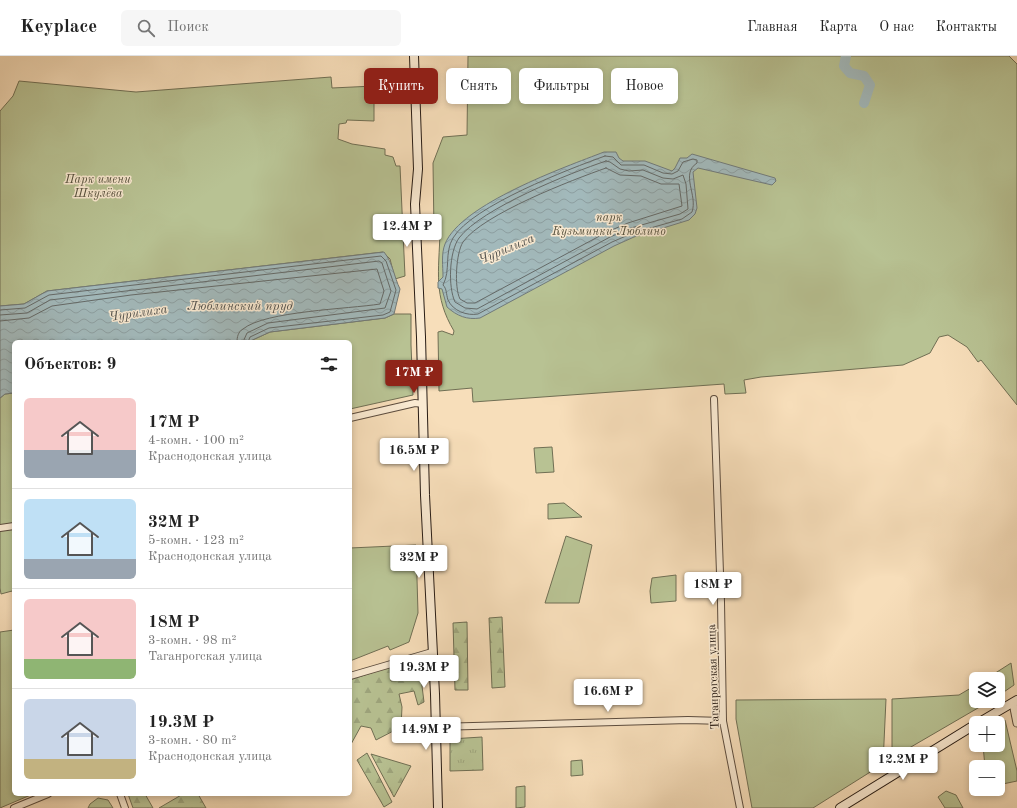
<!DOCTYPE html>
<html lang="ru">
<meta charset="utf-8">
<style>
body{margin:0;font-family:"Old Standard TT",serif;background:#f6f6f6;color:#222;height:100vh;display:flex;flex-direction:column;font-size:15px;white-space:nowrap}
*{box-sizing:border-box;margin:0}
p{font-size:13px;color:#767676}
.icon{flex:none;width:22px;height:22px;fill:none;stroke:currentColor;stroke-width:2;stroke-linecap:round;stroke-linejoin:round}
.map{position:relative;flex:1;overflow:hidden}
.side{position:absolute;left:12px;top:284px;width:340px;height:456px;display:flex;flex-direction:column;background:#fff;border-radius:6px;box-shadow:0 2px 6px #0003}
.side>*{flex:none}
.hud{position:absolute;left:364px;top:12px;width:380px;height:36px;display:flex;gap:8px}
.tools{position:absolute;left:969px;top:616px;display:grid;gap:8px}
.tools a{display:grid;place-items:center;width:36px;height:36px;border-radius:6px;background:#fff;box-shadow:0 2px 6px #0003;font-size:20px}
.price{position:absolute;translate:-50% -34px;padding:0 9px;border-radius:4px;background:#fff;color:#222;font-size:13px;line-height:26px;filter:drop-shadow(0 1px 2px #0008)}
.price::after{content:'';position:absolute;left:50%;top:24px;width:12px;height:9px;margin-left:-6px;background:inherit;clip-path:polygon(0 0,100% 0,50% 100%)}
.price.selected{background:#8f2418;color:#fff}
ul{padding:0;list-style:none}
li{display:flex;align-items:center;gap:12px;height:100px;padding:0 12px}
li+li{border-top:1px solid #e0e0e0}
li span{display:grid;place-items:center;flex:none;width:112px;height:80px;border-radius:6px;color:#555}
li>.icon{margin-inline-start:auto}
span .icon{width:48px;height:48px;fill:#fffc;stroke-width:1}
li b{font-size:17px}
h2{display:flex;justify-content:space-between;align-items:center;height:48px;padding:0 12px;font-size:17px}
.pill{padding:0 14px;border-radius:6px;background:#fff;box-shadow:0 2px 6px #0003;font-size:14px;line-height:36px}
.pill.selected{background:#8f2418;color:#fff}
header{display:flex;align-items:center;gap:24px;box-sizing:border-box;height:56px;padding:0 20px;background:#fff;border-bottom:1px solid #e0e0e0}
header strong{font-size:19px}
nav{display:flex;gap:22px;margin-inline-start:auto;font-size:14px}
.search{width:280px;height:36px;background:#f6f6f6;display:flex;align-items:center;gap:10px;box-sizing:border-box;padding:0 14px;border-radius:6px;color:#767676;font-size:15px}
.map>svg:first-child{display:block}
.grass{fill:url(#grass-tufts);stroke:#706f54}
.forest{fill:url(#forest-firs);stroke:#706f54}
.green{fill:#b8c293;stroke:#706f54}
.water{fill:url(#water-waves);stroke:#717a79}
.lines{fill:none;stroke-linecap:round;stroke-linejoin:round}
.shore{stroke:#656a68;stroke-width:1}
.river{stroke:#a2b9bb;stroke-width:10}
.minor-casing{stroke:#5c4c3e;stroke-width:8}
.tertiary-casing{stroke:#5c4c3e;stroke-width:9}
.secondary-casing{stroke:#281c15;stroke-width:10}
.minor{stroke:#faead2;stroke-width:6}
.tertiary{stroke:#faead2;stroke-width:7}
.secondary{stroke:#faead2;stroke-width:8}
.labels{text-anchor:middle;stroke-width:3;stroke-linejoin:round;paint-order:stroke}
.park-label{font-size:12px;font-style:italic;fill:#534e3b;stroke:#faead2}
.street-label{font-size:12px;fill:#281c15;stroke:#faead2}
.water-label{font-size:13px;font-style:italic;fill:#53534f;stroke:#faead2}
</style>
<header>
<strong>Keyplace</strong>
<div class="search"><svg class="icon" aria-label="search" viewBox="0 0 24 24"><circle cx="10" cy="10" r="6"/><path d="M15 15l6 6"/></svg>Поиск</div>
<nav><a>Главная</a><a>Карта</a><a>О нас</a><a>Контакты</a></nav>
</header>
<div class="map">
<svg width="1017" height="752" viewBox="0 0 1017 752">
<defs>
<pattern id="grass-tufts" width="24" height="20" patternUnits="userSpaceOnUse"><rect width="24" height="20" fill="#b8c293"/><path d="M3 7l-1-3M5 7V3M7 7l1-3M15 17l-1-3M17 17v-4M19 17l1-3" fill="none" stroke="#9ea67e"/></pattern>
<pattern id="forest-firs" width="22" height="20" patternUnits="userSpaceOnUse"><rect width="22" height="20" fill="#b8c293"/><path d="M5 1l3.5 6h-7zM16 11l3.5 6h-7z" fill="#9ea67e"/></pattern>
<pattern id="water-waves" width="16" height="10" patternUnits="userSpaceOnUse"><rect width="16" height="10" fill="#a2b9bb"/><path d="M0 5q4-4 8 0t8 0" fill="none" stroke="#8c9ea0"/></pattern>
</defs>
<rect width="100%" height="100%" fill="#f7deba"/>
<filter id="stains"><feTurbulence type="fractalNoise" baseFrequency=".005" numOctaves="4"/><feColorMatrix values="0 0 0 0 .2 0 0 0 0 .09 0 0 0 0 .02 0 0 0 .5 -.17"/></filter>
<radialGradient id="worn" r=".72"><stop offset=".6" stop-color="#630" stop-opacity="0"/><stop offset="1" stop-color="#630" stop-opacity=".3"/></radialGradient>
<polygon class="grass" points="482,681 483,714 450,715 450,683"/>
<g class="forest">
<polygon points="502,561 505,631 492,632 489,562"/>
<polygon points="467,566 468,634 455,634 453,567"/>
<polygon points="391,610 391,625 404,624 420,614 424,646 418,649 414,635 399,638 402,651 401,671 376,684 371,672 361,670 350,690 350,624"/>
<polygon points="367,697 392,746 384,751 357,704"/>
<polygon points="371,698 411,710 394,741"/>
<polygon points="128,738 145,738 153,752 133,752"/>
<polygon points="183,738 198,738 206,752 159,752"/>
</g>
<g class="green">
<path d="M468 0H1009L1017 8V349L981 304 978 306 967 291 948 279 939 281 930 297 903 309 761 321 744 324 746 337 725 338 724 328 473 346 472 332 439 335 438 276 442 275 453 279 454 275C433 240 439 215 440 176H434L433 107 443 81 467 79Z"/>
<polygon points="331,21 332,32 374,30 374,65 347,64 346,67 339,68 338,83 352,88 385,93 385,99 393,101 396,110 400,110 405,220 395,223 390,203 383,196 47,235 24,248 0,250 0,55 13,40 19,25 136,36"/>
<polygon points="394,258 411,258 411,289 413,339 350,353 350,286 248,286 270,276 385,262"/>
<polygon points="14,337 14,540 12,535 1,538 0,532 0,342 5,338"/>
<polygon points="552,391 554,416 536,417 534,392"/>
<polygon points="564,447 582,461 548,463 548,448"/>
<polygon points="566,480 592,489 579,547 545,547"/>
<polygon points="416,489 418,557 409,586 390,594 388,590 350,605 350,492"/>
<polygon points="676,519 676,545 651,547 650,535 652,522"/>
<polygon points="14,574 14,738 33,738 0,752 0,576"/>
<polygon points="1011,607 1014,629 998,640 998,623 986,623"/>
<polygon points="976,629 976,645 990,645 892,702 892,643 959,639"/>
<polygon points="886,643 883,708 813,752 752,752 736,663 736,644"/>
<polygon points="1005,664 1017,715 1017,725 998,729 998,711 985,711 983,689 998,689 998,668"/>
<polygon points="582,704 583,719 571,720 571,705"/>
<polygon points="525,730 525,751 516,752 516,731"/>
<polygon points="946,735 956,739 963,752 945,752 938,741"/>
<polygon points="98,742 108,744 113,752 88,752 90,748"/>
</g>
<g class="water">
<path d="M604 96H616L619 102 623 105H645L672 115 675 112 680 102H687L692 98 775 122 776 125 772 129 698 112 693 116 697 152 695 158 689 164 634 181 614 190 480 262C467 264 457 260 447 251L442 233 438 232V226L443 221C443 210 441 198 445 188 461 148 565 111 604 96Z"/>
<path d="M384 196C393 207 394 221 400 233L394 258 385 262 270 276 248 286H14V337L5 338 0 342V250L24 248 47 235Z"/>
</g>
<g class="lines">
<g class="shore">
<path d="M605 100 613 101 621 109H644L663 117 672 118 678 115 683 106 693 103 697 104V107C680 118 698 139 692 156L682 163 633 177 612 186 478 258C467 260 453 255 448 244 446 238 447 233 443 229 451 214 444 197 453 182 472 150 569 113 605 100Z"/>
<path d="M606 105 610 106 620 113 629 115 643 114 663 122 673 123 683 119 686 128 688 153 680 158 631 172 610 181 477 253 465 252 455 246C448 231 449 196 459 182 482 152 570 117 606 105Z"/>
<path d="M606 112 620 119 641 120 661 128H679L682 150 628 167 607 176 475 247H467L460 243C454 231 456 197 463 186 483 158 572 124 606 112Z"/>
<polyline points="0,254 25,252 49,239 381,200 386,205 396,234 390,256 383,259 269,272 250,281 248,286"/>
<polyline points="0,259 27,257 50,244 379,205 382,207 391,235 385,252 268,267 247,277 243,286"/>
<path d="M0 265 29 262 52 250 131 239 377 213 384 235 380 248C349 253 265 255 243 273 238 276 237 281 237 286"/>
</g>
<polyline class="river" points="846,0 844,10 850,17 864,20 870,29 864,47"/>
<defs>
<g id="minor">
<polyline points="714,343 721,546 723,665 740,752"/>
<polyline points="350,362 415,347 423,348"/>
<polyline points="0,472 14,470"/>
<polyline points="350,620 432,596"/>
<polyline points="436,671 688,664 723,665"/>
<polyline points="120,738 125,752"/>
<polyline points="14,752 48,738"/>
</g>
<polyline id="tertiary" points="1013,647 1017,667"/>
<g id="secondary">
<polyline points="414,0 418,113 415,148 421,281 425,439 435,638 438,752"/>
<polyline points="978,667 1017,644"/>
<polyline points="840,752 976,668"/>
</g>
</defs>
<use href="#minor" class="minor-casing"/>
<use href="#tertiary" class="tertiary-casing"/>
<use href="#secondary" class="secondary-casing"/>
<use href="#minor" class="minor"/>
<use href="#tertiary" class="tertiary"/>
<use href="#secondary" class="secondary"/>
</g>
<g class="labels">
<g class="park-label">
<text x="98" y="127">Парк имени<tspan x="98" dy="14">Шкулёва</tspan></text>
<text x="609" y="165">парк<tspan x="609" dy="14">Кузьминки-Люблино</tspan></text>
</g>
<g class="street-label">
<text transform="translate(713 621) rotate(-92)" y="4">Таганрогская улица</text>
</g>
<g class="water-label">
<text transform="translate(506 192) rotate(-23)" y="5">Чурилиха</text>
<text x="240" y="254">Люблинский пруд</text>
<text transform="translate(138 256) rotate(-8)" y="5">Чурилиха</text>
</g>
</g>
<rect width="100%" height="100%" filter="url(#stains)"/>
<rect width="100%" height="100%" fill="url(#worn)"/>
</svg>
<div class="tools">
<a><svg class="icon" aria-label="layers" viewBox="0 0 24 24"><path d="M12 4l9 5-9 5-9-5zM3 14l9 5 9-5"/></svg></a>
<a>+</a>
<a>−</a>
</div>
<b class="price" style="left:407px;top:192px">12.4M ₽</b>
<b class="price selected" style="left:414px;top:338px">17M ₽</b>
<b class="price" style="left:414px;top:416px">16.5M ₽</b>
<b class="price" style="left:419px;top:523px">32M ₽</b>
<b class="price" style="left:713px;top:550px">18M ₽</b>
<b class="price" style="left:424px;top:633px">19.3M ₽</b>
<b class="price" style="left:608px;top:657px">16.6M ₽</b>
<b class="price" style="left:426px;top:695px">14.9M ₽</b>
<b class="price" style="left:903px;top:725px">12.2M ₽</b>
<div class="hud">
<a class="pill selected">Купить</a>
<a class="pill">Снять</a>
<a class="pill">Фильтры</a>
<a class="pill">Новое</a>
</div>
<section class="side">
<h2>Объектов: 9<svg class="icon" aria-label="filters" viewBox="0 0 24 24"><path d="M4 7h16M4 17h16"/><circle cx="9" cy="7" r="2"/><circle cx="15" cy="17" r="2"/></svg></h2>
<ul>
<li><span style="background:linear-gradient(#f6c9c9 65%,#9aa5b1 0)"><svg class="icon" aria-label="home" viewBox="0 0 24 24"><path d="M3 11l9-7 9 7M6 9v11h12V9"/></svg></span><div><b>17M ₽</b><p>4-комн. · 100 m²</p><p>Краснодонская улица</p></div></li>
<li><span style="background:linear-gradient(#bfe0f5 75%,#9aa5b1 0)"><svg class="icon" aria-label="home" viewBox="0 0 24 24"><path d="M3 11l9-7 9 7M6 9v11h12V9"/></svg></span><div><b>32M ₽</b><p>5-комн. · 123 m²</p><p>Краснодонская улица</p></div></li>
<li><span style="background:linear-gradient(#f6c9c9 75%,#8fb573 0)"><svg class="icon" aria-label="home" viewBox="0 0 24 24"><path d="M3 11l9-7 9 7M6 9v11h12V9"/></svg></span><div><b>18M ₽</b><p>3-комн. · 98 m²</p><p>Таганрогская улица</p></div></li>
<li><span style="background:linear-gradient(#c9d6e8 75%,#c2b280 0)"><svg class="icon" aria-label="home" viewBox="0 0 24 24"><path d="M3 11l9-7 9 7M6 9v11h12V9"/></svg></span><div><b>19.3M ₽</b><p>3-комн. · 80 m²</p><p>Краснодонская улица</p></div></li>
</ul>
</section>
</div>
